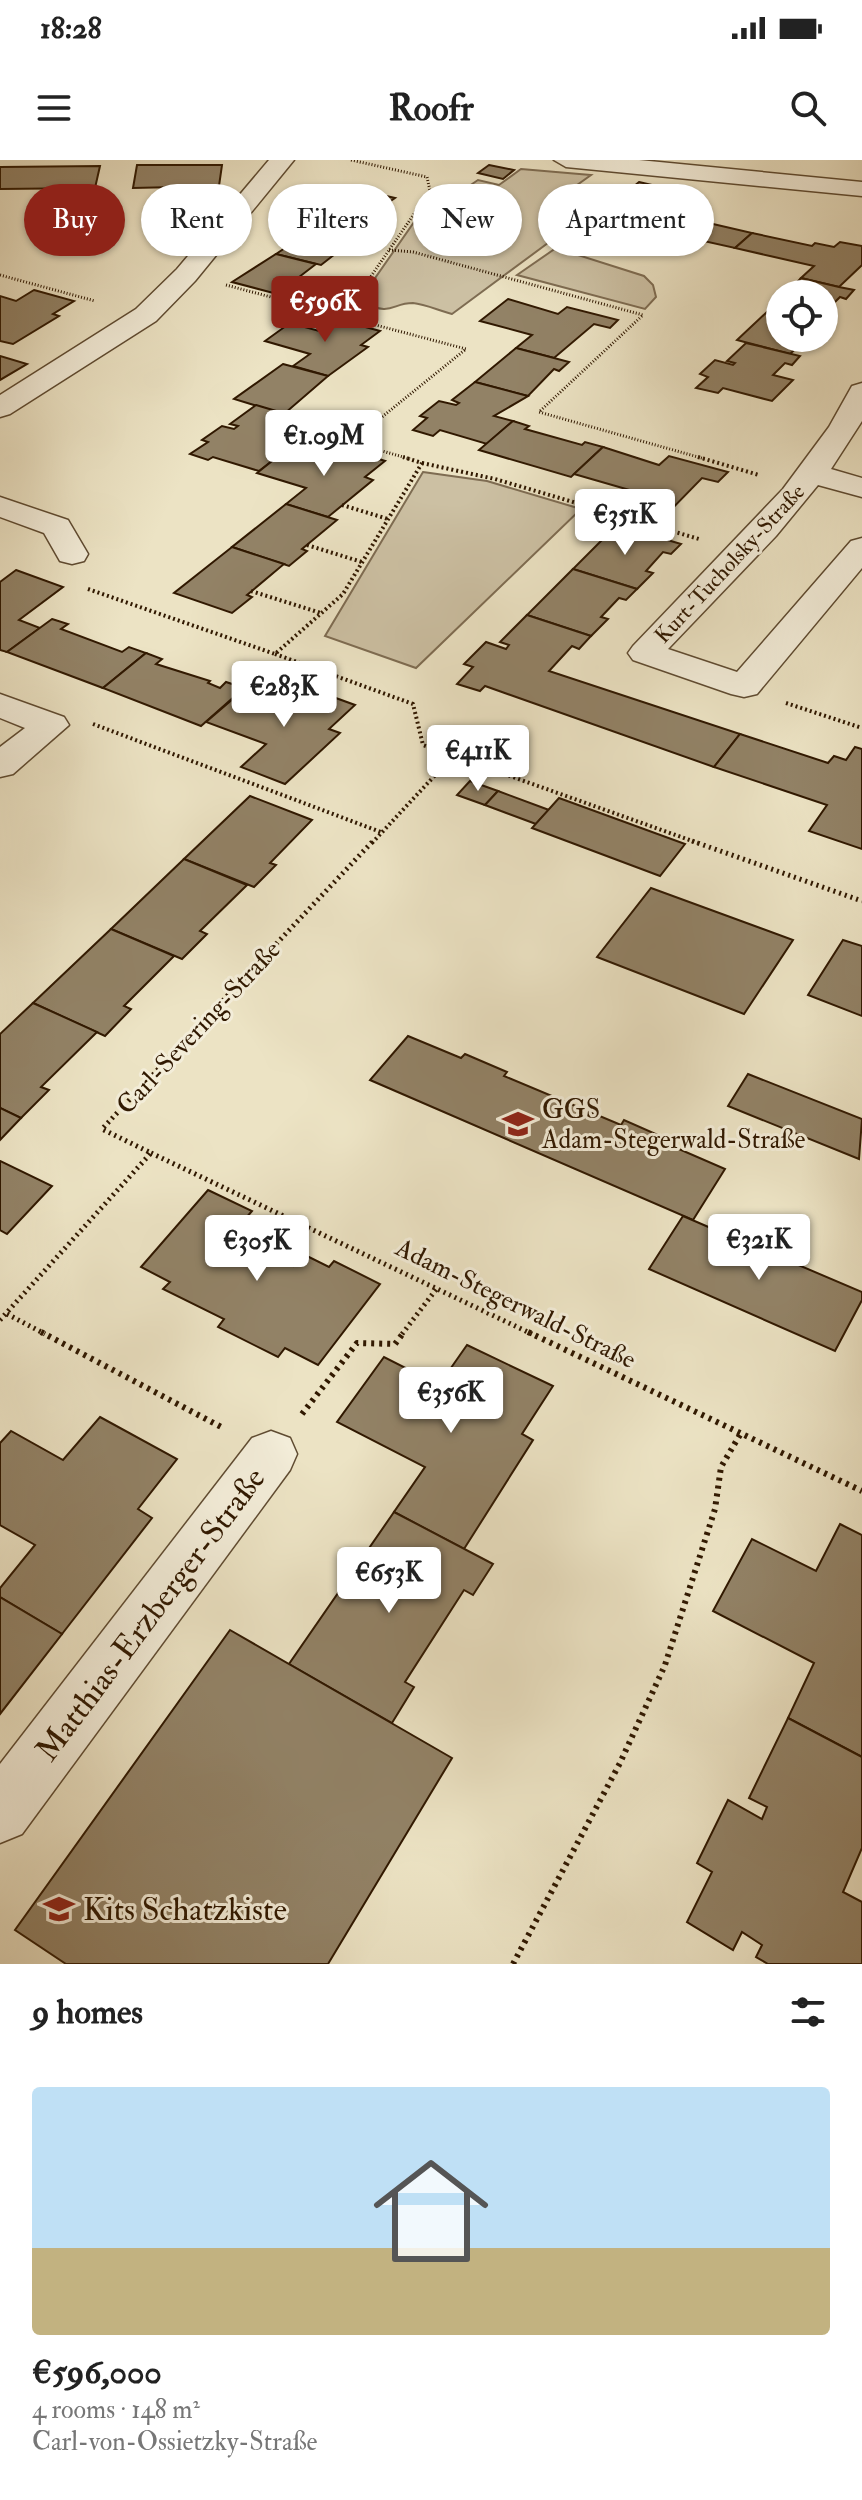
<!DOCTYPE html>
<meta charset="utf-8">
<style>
body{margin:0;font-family:"IM FELL Double Pica",serif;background:#f6f6f6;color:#222;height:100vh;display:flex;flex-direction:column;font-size:30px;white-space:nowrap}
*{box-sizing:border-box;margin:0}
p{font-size:26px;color:#767676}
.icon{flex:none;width:44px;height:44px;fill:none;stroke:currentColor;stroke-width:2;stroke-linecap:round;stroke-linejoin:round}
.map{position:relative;height:1804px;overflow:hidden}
.side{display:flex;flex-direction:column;background:#fff;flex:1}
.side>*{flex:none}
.guide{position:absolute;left:24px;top:24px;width:814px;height:72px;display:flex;gap:16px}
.tools{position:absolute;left:766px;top:120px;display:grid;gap:16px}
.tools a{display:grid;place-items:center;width:72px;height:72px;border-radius:50%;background:#fff;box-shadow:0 2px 6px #0004;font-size:40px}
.price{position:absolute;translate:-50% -68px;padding:0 18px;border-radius:8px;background:#fff;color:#222;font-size:26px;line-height:52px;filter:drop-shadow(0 2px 4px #0008)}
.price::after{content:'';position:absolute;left:50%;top:48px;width:24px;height:18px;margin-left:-12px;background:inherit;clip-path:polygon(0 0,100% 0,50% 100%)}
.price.selected{background:#8f2418;color:#fff}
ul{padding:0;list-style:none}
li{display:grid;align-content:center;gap:16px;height:424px;padding:0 32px}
li span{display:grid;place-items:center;height:248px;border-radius:8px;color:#555}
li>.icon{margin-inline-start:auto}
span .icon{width:144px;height:144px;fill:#fffc;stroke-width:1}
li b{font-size:34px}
h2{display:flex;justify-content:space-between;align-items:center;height:96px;padding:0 32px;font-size:34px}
.pill{padding:0 28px;border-radius:36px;background:#fff;box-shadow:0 2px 6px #0004;font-size:28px;line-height:72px}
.pill.selected{background:#8f2418;color:#fff}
.status{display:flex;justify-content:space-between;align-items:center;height:56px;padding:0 40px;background:#fff;direction:ltr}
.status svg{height:22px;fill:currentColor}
header{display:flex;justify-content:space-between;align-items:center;height:104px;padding:0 32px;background:#fff;font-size:36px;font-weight:700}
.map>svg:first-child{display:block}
.green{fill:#ccc0a3;stroke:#7e6c52;stroke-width:2}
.building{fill:#928266;stroke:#301800;stroke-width:2}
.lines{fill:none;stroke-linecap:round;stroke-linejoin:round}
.minor-casing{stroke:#5f4b31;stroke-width:3}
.path-far3{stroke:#301800;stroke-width:3;stroke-dasharray:1 2;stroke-linecap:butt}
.path-far2{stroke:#301800;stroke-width:4;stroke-dasharray:2 3;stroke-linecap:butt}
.path-far1{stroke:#301800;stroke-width:5;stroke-dasharray:2 4;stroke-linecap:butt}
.path{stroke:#301800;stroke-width:6;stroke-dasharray:3 5;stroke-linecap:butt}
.minor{fill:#f3edd9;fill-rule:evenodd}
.labels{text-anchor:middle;stroke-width:6;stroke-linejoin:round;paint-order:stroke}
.far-street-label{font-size:22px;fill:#301800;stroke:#f3edd9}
.street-label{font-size:26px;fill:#301800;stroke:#f3edd9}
.poi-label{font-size:26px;fill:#301800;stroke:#f3edd9;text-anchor:start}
.near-street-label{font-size:32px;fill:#301800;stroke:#f3edd9}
.near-poi-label{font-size:32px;fill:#301800;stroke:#f3edd9;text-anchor:start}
</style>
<div class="status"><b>18:28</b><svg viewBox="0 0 49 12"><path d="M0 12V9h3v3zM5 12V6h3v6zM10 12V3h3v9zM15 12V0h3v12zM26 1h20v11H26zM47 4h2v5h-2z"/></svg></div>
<header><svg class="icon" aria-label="menu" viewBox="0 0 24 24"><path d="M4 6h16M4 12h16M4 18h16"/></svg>Roofr<svg class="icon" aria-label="search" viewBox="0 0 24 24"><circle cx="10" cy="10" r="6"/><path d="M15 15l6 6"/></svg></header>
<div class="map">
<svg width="862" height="1804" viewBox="0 0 862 1804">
<rect width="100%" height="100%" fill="#ece3c4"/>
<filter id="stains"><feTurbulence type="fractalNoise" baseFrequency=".0025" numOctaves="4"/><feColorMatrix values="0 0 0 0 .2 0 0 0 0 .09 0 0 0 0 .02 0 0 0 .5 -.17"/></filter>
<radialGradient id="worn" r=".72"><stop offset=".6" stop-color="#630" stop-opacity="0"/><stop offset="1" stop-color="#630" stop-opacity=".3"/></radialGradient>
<g class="green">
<path d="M521 9 591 15 542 50 579 60 452 154C440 151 425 144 413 143 391 143 393 157 362 142L364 134 428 42 450 39 478 20 499 25Z"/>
<polygon points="556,88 644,116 653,125 656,137 645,149 517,115"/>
<polygon points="423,312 487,321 581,349 416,508 325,476"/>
</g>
<g class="building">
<polygon points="137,5 222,5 219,26 133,28"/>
<polygon points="489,5 514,10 503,19 478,13"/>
<polygon points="100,6 95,28 0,29 0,7"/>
<polygon points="639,22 686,33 657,51 752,73 735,88 591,56 602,48 594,46 608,35 624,39 622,36"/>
<polygon points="356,29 395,38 379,49 386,50 350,74 318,66 333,56 293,46 316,32 341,38"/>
<polygon points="318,66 358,76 321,105 276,94"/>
<polygon points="752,73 812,86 815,83 834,87 840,82 862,86 862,105 839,127 801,118 814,106 735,88"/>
<polygon points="276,94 316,104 277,134 232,122"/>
<polygon points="801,118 839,127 854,130 846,139 840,137 828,149 833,150 824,160 824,134 785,134"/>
<polygon points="34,130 74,141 53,154 59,156 13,184 0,181 0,136 16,141"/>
<polygon points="508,139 558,154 567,147 618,160 610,168 594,164 554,198 516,188 532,175 480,161"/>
<polygon points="770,149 780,151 780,178 799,178 796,181 802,183 790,194 737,180"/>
<polygon points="336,159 380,171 361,185 368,187 328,216 293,206 310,194 265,181 290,163 319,171"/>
<polygon points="746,183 800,196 792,205 785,203 773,215 793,220 772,241 723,228 718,233 696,228 708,217 700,214 715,200 733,205 735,203 727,201"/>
<polygon points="516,188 554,198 569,202 559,211 554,209 528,236 475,222"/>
<polygon points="0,196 27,204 0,220"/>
<polygon points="283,204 328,216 284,254 234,239"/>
<polygon points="475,222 528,236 494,256 513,261 487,284 440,270 433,276 413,270 427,258 420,256 439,241 456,245 459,243 452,240"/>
<polygon points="256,245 303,259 269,285 286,290 259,311 213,297 208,300 190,294 208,282 202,280 222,266 234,269 238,266 230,264"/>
<polygon points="513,261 529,266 525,269 582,285 585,282 603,287 571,317 479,290"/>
<polygon points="338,286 385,301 365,317 373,320 328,357 286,344 306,328 257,313 286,290 320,301"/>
<polygon points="603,287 659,305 669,296 728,312 718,322 702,318 659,362 615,349 633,331 574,314"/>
<polygon points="286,344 337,360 302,389 307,391 289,406 232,387"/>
<polygon points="617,365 681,384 671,394 663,392 646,411 653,413 637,429 573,409"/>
<polygon points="232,387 284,404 247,435 252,437 232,453 174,433"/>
<polygon points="573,409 637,429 626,440 619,438 601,457 608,459 591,476 527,455"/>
<polygon points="16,410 63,427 19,460 40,468 7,492 0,490 0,422"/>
<polygon points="527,455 591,476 579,489 572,486 549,511 740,574 714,607 485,526 480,531 457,524 473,507 464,504 486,482 506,489 509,485 500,482"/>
<polygon points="52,459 68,464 61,469 122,492 129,487 146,493 103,528 7,492"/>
<polygon points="146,493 162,499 156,504 210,521 208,523 220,528 226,522 244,528 201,566 103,528"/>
<polygon points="300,525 355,545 329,569 340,573 285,624 241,607 266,584 206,562 241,532 277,546"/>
<polygon points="740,574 828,603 834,596 846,600 855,587 862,589 862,689 809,671 827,645 714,607"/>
<polygon points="470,621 498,631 485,645 457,635"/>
<polygon points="498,631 549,650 536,664 485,645"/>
<polygon points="250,636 312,660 270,703 276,705 254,727 184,699"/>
<polygon points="559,638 685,684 660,716 532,668"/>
<polygon points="184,699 247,725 200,771 207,774 182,799 111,769"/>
<polygon points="651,728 793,780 744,854 597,797"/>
<polygon points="111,769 174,796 124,846 131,849 105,876 33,843"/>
<polygon points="843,780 862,786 862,856 808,835"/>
<polygon points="33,843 97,872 41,927 49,930 21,958 0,948 0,874"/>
<polygon points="408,876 461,898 465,894 507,912 504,916 621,965 624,960 667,979 665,983 725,1009 693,1060 370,920"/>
<polygon points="748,914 862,959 859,999 728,946"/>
<polygon points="0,948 21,958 0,980"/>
<polygon points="0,1001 52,1026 7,1074 0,1070"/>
<polygon points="208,1030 252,1051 246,1058 267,1068 252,1086 293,1106 303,1094 329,1107 334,1101 380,1124 318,1205 285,1188 278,1197 218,1167 224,1159 163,1129 170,1122 141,1107"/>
<polygon points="683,1056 750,1085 754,1079 799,1099 796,1104 862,1132 862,1140 835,1191 649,1109"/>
<polygon points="467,1185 553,1226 522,1274 533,1280 464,1389 394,1352 425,1307 337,1262 384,1197 439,1225"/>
<polygon points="100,1257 177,1299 138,1349 152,1358 62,1474 0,1437 0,1428 35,1385 0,1365 0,1283 11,1271 63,1300"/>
<polygon points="394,1352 493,1404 473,1435 464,1430 405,1522 414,1527 392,1563 289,1504"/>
<polygon points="840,1364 862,1375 862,1597 788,1558 814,1503 713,1451 752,1379 816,1411"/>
<polygon points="0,1437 62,1474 0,1554"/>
<polygon points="230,1470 452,1598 328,1804 66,1804 15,1770"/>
<polygon points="788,1558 862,1597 862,1688 843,1732 862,1742 862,1804 768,1804 756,1797 762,1785 742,1772 733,1790 687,1762 712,1712 697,1703 728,1640 762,1659 767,1647 749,1638"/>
</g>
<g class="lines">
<defs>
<g id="minor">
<polygon points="269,0 294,0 195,121 156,161 10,254 0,257 0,235 136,149 177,109"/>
<polygon points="554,0 639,0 862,22 862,36 566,7"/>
<polygon points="862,223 862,261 831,309 862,318 862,337 818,325 776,376 668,489 737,512 851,381 862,378 862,408 757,534 744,537 731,534 633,500 628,493 633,486 783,329 829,267 852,226"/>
<polygon points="0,337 68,360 88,394 84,401 72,404 60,401 44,373 0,357"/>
<polygon points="0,534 64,557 69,565 13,614 0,617 0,587 25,568 0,558"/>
<polygon points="271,1271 290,1278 297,1294 290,1310 22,1674 0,1683 0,1604 252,1278"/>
</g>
</defs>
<use href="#minor" class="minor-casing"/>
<g class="path-far3">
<polyline points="351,0 427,17 430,31 367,122 338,155 466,189 351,282 410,299"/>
<polyline points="389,90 413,92 643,155 539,252 705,299"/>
<polyline points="0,115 95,141"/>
<polyline points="226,125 338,155"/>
</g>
<g class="path-far2">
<polyline points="698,297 759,315"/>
<polyline points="422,303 495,319 699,379"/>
<polyline points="342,345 388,359"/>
<polyline points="307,385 362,402"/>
<polyline points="88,429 275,494 343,434 422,303 403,297"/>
<polyline points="251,431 321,453"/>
<polyline points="275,494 413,544 423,585 698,683"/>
<polyline points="786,543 862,568"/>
<polyline points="93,564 381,672"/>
<polyline points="372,683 453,596"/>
</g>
<g class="path-far1">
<polyline points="692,681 862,741"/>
<polyline points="151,993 532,1174"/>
<polyline points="7,1154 45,1174"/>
<polyline points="0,1160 151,993 102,969 373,681"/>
<polyline points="402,1174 438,1127"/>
</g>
<g class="path">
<polyline points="41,1172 225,1269"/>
<polyline points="528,1172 862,1331"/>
<polyline points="302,1254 357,1183 395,1184 404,1172"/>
<polyline points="513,1804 620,1603 665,1505 715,1349 721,1307 741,1273"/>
</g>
<use href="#minor" class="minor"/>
</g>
<defs>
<symbol id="school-bare" viewBox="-9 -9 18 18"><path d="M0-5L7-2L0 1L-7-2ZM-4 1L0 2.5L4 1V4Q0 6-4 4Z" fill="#8f2418" stroke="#f3edd9" stroke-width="2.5" paint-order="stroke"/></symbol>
</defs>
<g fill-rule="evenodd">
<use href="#school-bare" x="496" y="942" width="44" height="44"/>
<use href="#school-bare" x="37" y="1727" width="44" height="44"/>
</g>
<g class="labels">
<g class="far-street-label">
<text transform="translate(729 403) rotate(-47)" y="8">Kurt-Tucholsky-Straße</text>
</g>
<g class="street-label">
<text transform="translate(198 867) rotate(-47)" y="9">Carl-Severing-Straße</text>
<text transform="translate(516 1143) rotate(26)" y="9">Adam-Stegerwald-Straße</text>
</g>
<g class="poi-label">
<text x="542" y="958">GGS<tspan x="542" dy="30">Adam-Stegerwald-Straße</tspan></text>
</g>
<g class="near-street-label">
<text transform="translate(150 1454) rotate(-53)" y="11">Matthias-Erzberger-Straße</text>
</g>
<g class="near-poi-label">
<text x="83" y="1760">Kits Schatzkiste</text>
</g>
</g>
<rect width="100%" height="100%" filter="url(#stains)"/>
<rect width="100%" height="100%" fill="url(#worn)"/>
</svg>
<div class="tools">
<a><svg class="icon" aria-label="locate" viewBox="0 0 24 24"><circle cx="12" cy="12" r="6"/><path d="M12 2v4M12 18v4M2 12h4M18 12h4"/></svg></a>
</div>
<b class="price selected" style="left:325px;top:184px">€596K</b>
<b class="price" style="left:324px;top:318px">€1.09M</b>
<b class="price" style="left:625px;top:397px">€351K</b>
<b class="price" style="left:284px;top:569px">€283K</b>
<b class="price" style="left:478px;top:633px">€411K</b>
<b class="price" style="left:759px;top:1122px">€321K</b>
<b class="price" style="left:257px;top:1123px">€305K</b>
<b class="price" style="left:451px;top:1275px">€356K</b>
<b class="price" style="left:389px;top:1455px">€653K</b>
<div class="guide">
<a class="pill selected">Buy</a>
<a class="pill">Rent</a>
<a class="pill">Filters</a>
<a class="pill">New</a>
<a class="pill">Apartment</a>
</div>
</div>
<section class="side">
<h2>9 homes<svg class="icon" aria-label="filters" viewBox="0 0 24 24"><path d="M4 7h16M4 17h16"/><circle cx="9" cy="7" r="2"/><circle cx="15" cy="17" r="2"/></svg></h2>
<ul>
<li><span style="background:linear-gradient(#bfe0f5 65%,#c2b280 0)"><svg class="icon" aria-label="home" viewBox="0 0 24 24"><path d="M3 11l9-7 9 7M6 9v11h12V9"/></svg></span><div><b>€596,000</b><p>4 rooms · 148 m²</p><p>Carl-von-Ossietzky-Straße</p></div></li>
</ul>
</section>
